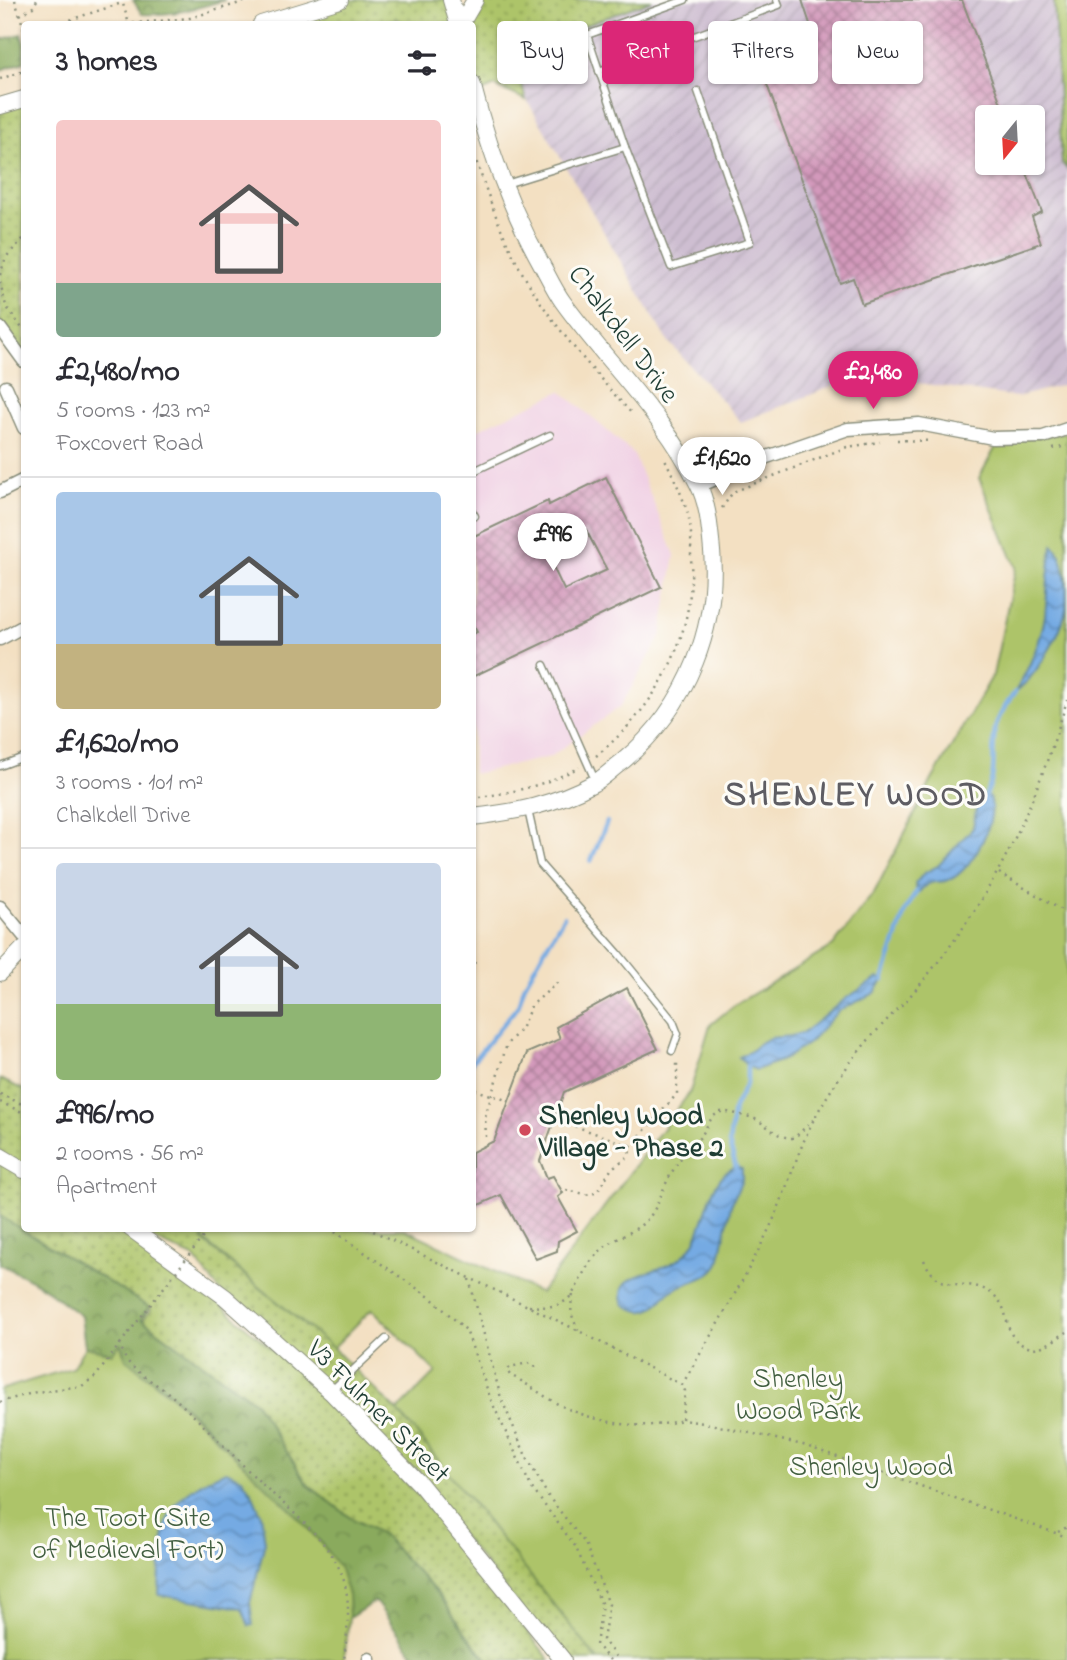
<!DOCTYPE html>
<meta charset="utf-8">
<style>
body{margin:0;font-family:"Indie Flower",sans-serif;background:#f2f2f3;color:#2b2b33;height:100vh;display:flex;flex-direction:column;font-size:26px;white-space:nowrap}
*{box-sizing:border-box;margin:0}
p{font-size:23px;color:#7c7c81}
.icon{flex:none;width:38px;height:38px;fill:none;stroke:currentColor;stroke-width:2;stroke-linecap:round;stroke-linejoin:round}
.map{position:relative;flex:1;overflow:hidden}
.details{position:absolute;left:21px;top:21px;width:455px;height:1211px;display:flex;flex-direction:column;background:#fff;border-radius:7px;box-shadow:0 2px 5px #0004}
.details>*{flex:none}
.top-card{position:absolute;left:497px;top:21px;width:464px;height:63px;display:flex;gap:14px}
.needle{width:46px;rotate:198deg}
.tools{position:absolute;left:975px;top:105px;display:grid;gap:14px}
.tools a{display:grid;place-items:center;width:70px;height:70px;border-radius:7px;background:#fff;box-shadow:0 2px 5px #0004;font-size:35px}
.price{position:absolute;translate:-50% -60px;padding:0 16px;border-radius:24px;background:#fff;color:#222;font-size:23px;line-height:46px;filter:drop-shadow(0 2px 4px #0008)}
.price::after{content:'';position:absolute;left:50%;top:42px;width:21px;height:16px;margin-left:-10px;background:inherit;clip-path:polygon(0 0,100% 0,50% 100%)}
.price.active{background:#db2777;color:#fff}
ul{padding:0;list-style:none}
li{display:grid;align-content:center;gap:14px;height:371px;padding:0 35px}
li+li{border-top:2px solid #e1e1e2}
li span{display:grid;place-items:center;height:217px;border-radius:7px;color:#555}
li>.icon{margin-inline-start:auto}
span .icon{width:126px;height:126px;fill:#fffc;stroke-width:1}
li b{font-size:30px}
h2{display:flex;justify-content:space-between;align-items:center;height:84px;padding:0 35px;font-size:30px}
.chip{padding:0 24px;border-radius:7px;background:#fff;box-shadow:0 2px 5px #0004;font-size:24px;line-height:63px}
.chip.active{background:#db2777;color:#fff}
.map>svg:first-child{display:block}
.built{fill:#f0d0e4}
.industrial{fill:url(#industrial-furrows);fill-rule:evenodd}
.grass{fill:url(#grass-dots);stroke:#66804e;stroke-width:2}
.forest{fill:url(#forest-crowns);stroke:#547448;stroke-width:2}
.green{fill:#adc469;stroke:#66804e;stroke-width:2}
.water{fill:url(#water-waves);stroke:#4a748c;stroke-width:2}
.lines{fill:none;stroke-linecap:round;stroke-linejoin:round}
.stream{stroke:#75aae3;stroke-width:4.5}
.building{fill:url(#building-cross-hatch);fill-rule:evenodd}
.service-casing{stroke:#898e7b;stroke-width:9}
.minor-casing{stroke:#898e7b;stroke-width:15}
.tertiary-casing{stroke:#898e7b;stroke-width:18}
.path{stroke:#898e7b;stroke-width:2.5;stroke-dasharray:2 5;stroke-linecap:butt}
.service{stroke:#fff;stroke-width:6}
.minor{stroke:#fff;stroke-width:12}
.tertiary{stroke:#fff;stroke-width:16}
.path-bridge{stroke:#898e7b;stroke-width:2.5;stroke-dasharray:2 5;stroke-linecap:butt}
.poi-dot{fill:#d1495b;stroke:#fdfcf7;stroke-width:2.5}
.labels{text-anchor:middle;stroke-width:6;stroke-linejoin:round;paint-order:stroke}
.street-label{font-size:28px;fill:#1f3d34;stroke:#fdfcf7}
.poi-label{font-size:28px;font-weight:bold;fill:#1f3d34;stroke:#fdfcf7;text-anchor:start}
.park-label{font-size:28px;fill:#425f41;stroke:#fdfcf7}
.district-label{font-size:35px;font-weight:bold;letter-spacing:2px;fill:#5e5d63;stroke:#fdfcf7}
</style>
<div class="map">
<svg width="1067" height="1660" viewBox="0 0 1067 1660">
<defs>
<pattern id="industrial-furrows" width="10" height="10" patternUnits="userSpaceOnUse" patternTransform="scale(1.75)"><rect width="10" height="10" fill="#cebed1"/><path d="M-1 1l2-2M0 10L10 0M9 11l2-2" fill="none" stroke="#b0a4b4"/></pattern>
<pattern id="grass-dots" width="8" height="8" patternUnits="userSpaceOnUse" patternTransform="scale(1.75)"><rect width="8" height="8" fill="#adc469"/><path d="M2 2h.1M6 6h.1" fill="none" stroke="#8ca057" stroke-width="1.8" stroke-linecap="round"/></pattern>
<pattern id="forest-crowns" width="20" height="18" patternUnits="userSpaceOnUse" patternTransform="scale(1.75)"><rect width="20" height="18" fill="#8aaa5d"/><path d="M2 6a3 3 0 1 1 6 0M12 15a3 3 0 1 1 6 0" fill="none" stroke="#708c4e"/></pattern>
<pattern id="water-waves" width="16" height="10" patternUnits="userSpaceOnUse" patternTransform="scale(1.75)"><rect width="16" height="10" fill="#75aae3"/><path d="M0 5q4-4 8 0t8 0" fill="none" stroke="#5f8cb9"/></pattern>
<pattern id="building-cross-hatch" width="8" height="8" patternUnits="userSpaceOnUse" patternTransform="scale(1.75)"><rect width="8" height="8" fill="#d399bb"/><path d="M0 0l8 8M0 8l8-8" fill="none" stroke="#ab7e99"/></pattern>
</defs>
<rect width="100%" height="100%" fill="#fdfcf7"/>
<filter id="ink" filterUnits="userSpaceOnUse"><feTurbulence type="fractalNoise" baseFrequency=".0143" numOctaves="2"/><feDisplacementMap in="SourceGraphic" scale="14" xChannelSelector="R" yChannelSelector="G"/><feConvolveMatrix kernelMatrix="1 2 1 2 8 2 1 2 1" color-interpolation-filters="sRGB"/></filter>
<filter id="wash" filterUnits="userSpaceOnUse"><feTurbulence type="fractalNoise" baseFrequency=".00686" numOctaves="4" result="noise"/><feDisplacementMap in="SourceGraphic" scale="28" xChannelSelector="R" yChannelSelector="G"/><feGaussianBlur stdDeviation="1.57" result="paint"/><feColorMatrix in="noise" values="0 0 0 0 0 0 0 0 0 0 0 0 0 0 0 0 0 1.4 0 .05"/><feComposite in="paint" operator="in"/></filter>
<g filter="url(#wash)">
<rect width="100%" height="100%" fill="#f3e0c2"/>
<polygon class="built" points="561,391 633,453 675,555 661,636 621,706 550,757 473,774 472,432"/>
<path class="industrial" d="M652 0H1054L1062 163 1067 170V384L1017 397 861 375 741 422 666 339 527 100 513 53ZM987 117H1032V163H987Z"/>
<g class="grass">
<polygon points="340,0 451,0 458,24 404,24 398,19 371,24 261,24"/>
<polygon points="488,0 652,0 513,52 526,100 495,86 473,96 472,24 463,24"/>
<polygon points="24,99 24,361 0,328 0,106"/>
<polygon points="0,1079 24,1090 24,1228 210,1229 202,1240 333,1348 397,1411 414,1430 598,1660 563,1660 420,1484 225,1297 193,1257 131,1229 168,1264 219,1303 312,1384 418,1495 550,1660 488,1660 382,1534 351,1518 308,1485 254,1402 143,1320 151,1309 149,1307 0,1216"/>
</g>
<g class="forest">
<path d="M133 0H225C197 8 171 16 142 14Z"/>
<polygon points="21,34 24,44 24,62 0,70 0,40"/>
<polygon points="0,1216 149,1307 141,1319 255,1402 308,1485 351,1518 382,1534 437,1593 477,1648 488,1660 418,1660 375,1601 349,1618 348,1595 322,1544 292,1511 257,1479 205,1425 159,1384 137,1370 126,1359 121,1345 112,1353 85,1347 81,1316 39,1284 0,1264"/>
</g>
<g class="green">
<polygon points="1054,0 1067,0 1067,169 1062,163"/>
<polygon points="1067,433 1067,1660 598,1660 414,1430 397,1411 436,1372 372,1309 333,1348 202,1239 210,1229 405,1229 540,1293 690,1092 710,1025 733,1006 833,946 875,891 932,780 993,675 1016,567 979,478 999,441"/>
<polygon points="120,1344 126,1359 182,1405 292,1511 322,1544 340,1569 348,1595 349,1618 344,1660 0,1660 0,1390 72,1368 85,1347 112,1353"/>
</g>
<g class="water">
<path d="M1053 545C1061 552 1062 560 1064 570 1067 583 1067 596 1066 609 1062 633 1035 678 1015 692 1028 670 1041 641 1045 616 1048 592 1047 569 1053 545Z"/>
<path d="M985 796 990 797C998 820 973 867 953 878 938 886 932 876 919 892L917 891 915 884 924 873 938 866 973 828 978 798Z"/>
<polygon points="878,978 883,980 875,993 838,1011 810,1042 785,1059 756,1070 747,1066 739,1057 751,1051 761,1042 770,1038 791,1036 803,1033 845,999"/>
<path d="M736 1167 742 1169V1180L731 1205 719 1263C710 1280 687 1281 671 1291 661 1297 658 1309 645 1311 637 1312 631 1309 624 1304 614 1278 642 1275 660 1268 670 1265 681 1259 688 1251 708 1229 706 1176 736 1167Z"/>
<path d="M226 1471 242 1478 252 1493 261 1514 265 1542 250 1603 253 1625 249 1626 242 1608 159 1595C160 1570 160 1541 168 1518 175 1496 206 1479 226 1471Z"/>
</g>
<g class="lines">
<g class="stream">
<path d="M985 796C1000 771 989 752 996 726 999 713 1008 703 1015 692"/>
<polyline points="591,861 607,822"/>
<polyline points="883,980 905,911 917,891"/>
<polyline points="472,1062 518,1006 525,984 564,916"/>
<polyline points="736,1167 729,1143 734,1108 747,1082 747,1066"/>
</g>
</g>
<g id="blocks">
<g class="building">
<polygon points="802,0 962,0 1006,117 987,117 987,163 1023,163 1042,212 1032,217 1041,243 862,304 853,278 840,283 755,52 812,30"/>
<path d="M606 477 661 587 472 677V634L477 632 472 623V537L548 501 549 505ZM586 530 607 570 564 590 545 550Z"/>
<polygon points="627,988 658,1049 564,1092 540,1161 547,1178 553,1176 563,1193 558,1197 577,1231 558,1241 557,1251 536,1259 501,1195 472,1208 472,1152 494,1141 527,1053 560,1039 556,1027"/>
</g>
</g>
</g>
<g filter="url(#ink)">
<use href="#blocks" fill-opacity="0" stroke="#898e7b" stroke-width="2"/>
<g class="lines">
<defs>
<g id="service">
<polyline points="599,71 779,5 777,0"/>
<polyline points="625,147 587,35 685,0"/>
<polyline points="506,184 625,147 671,267 750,242 698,91"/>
<polyline points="472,472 550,435"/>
<polyline points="472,511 475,516"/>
<polyline points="544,665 595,780"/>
<polyline points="0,766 24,757"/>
<polyline points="528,810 540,864 618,953 673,1021 678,1034 672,1051"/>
<polyline points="331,1391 386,1339"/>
</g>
<g id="minor">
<polyline points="0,328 24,361"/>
<polyline points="6,387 24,428"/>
<polyline points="699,486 764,458 848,429 919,424 993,438 1043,437 1067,429"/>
<polyline points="0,492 24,480"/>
<polyline points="0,639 24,626"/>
<polyline points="0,907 24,936"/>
<polyline points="369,1660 369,1659"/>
</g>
<g id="tertiary">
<polyline points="451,0 458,24"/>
<polyline points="261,24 340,0"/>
<polyline points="461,24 475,0"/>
<path d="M472 83C488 147 510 208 542 265 549 278 555 291 563 302 607 363 665 416 698 484 707 502 709 521 711 540 721 624 688 707 623 761 613 768 604 778 594 783 554 805 516 812 472 817"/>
<polyline points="0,106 24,99"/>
<polyline points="0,973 24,948"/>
<polyline points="0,1156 24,1170"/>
<polyline points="130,1228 225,1297 331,1392 420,1484 563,1660"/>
</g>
</defs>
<use href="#service" class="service-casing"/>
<use href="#minor" class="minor-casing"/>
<use href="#tertiary" class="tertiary-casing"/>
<g class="path">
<polyline points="15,0 24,29"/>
<polyline points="20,15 33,7 37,0"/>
<polyline points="57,24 119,4 123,4 129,24"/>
<polyline points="126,24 190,18 250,0"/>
<polyline points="0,79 24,71"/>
<path d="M472 149C488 195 503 242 529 284 558 332 595 373 633 415"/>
<polyline points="0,275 6,257 24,238"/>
<polyline points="0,282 6,306 24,331"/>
<polyline points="897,440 932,441"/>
<polyline points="1053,449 1067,446"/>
<polyline points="722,508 733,492 847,447 880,442"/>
<path d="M596 756C659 705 695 638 691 556 691 544 692 531 689 519 684 498 674 478 665 459"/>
<path d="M472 798C510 793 545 786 579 767"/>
<polyline points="999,873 1067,913"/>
<polyline points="472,948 475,965 472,968"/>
<polyline points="472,1083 476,1090 509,1101"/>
<polyline points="0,1094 24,1105"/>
<polyline points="0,1102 24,1113"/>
<polyline points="555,1119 631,1146"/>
<polyline points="486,1137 485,1117 507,1044 521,1029 531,1006 559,981"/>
<polyline points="566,1190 590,1195 597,1192 612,1168 629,1156 631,1146 677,1094 677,1059"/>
<polyline points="329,1228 431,1298 466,1330 491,1400 531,1487 575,1546 602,1605 596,1645 610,1660"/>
<polyline points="367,1228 579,1331 682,1385 685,1391 682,1420 710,1424 803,1445 1067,1537"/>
<path d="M924 1260C941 1298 965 1275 991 1293 1015 1309 998 1337 1028 1347 1042 1351 1055 1339 1067 1332"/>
<polyline points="469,1279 501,1398 526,1456 548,1496 585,1543 609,1604 603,1640 619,1660"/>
<path d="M573 1295C569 1310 572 1318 579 1331"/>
<path d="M529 1306C583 1312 570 1282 598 1253 614 1236 640 1233 653 1212 661 1198 665 1182 674 1169 681 1156 691 1147 701 1136 707 1128 710 1115 721 1112 726 1111 732 1113 737 1114 743 1116 751 1116 757 1120 771 1128 777 1138 794 1138L813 1120"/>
<path d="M536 1367 528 1363 510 1367 507 1371 510 1375C529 1384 546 1399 566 1408 603 1424 644 1431 682 1420"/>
<path d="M682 1385C712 1333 744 1281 770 1227 789 1187 799 1142 822 1105 836 1081 854 1056 872 1036 890 1016 910 998 926 977 996 892 1036 804 1067 700"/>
<path d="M0 1402 36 1392 82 1386 96 1376 120 1344C122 1348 123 1355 126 1359 136 1374 158 1384 172 1396 202 1422 228 1451 257 1479 285 1507 323 1533 340 1570 353 1599 347 1630 344 1660"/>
<polyline points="1058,1532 1067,1527"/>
</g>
<use href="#service" class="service"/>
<use href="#minor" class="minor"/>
<use href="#tertiary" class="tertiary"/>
<polyline class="path-bridge" points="120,1344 210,1228"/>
</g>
</g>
<circle class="poi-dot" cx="525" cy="1130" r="7"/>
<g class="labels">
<g class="street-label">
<text transform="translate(625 333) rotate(53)" y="10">Chalkdell Drive</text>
<text transform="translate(380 1410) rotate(45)" y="10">V3 Fulmer Street</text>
</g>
<g class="poi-label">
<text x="539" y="1124">Shenley Wood<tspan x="539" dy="32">Village - Phase 2</tspan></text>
</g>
<g class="park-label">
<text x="798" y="1387">Shenley<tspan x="798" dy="32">Wood Park</tspan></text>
<text x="871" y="1475">Shenley Wood</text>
<text x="128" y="1526">The Toot (Site<tspan x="128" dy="32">of Medieval Fort)</tspan></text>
</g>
<g class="district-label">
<text x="856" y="805">SHENLEY WOOD</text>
</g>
</g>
</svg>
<div class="tools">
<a><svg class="needle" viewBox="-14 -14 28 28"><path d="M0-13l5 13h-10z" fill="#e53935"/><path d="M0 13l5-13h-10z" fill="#7c7c81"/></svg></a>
</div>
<b class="price active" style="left:873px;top:411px">£2,480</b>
<b class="price" style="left:722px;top:497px">£1,620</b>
<b class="price" style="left:553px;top:573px">£996</b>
<div class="top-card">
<a class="chip">Buy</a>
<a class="chip active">Rent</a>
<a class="chip">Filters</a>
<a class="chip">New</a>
</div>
<section class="details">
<h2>3 homes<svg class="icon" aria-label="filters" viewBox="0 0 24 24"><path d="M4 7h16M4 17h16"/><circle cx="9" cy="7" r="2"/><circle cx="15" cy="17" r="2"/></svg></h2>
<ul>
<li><span style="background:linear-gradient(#f6c9c9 75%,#7fa58c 0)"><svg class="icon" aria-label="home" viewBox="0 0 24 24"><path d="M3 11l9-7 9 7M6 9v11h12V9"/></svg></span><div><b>£2,480/mo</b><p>5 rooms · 123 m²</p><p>Foxcovert Road</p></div></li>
<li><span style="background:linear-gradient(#a9c7e8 70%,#c2b280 0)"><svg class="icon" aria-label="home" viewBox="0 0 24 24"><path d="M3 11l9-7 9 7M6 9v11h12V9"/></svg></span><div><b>£1,620/mo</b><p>3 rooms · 101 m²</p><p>Chalkdell Drive</p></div></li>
<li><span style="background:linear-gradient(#c9d6e8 65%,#8fb573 0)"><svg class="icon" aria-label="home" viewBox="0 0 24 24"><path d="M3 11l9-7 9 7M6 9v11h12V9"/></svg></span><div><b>£996/mo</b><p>2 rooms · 56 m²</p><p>Apartment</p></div></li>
</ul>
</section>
</div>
